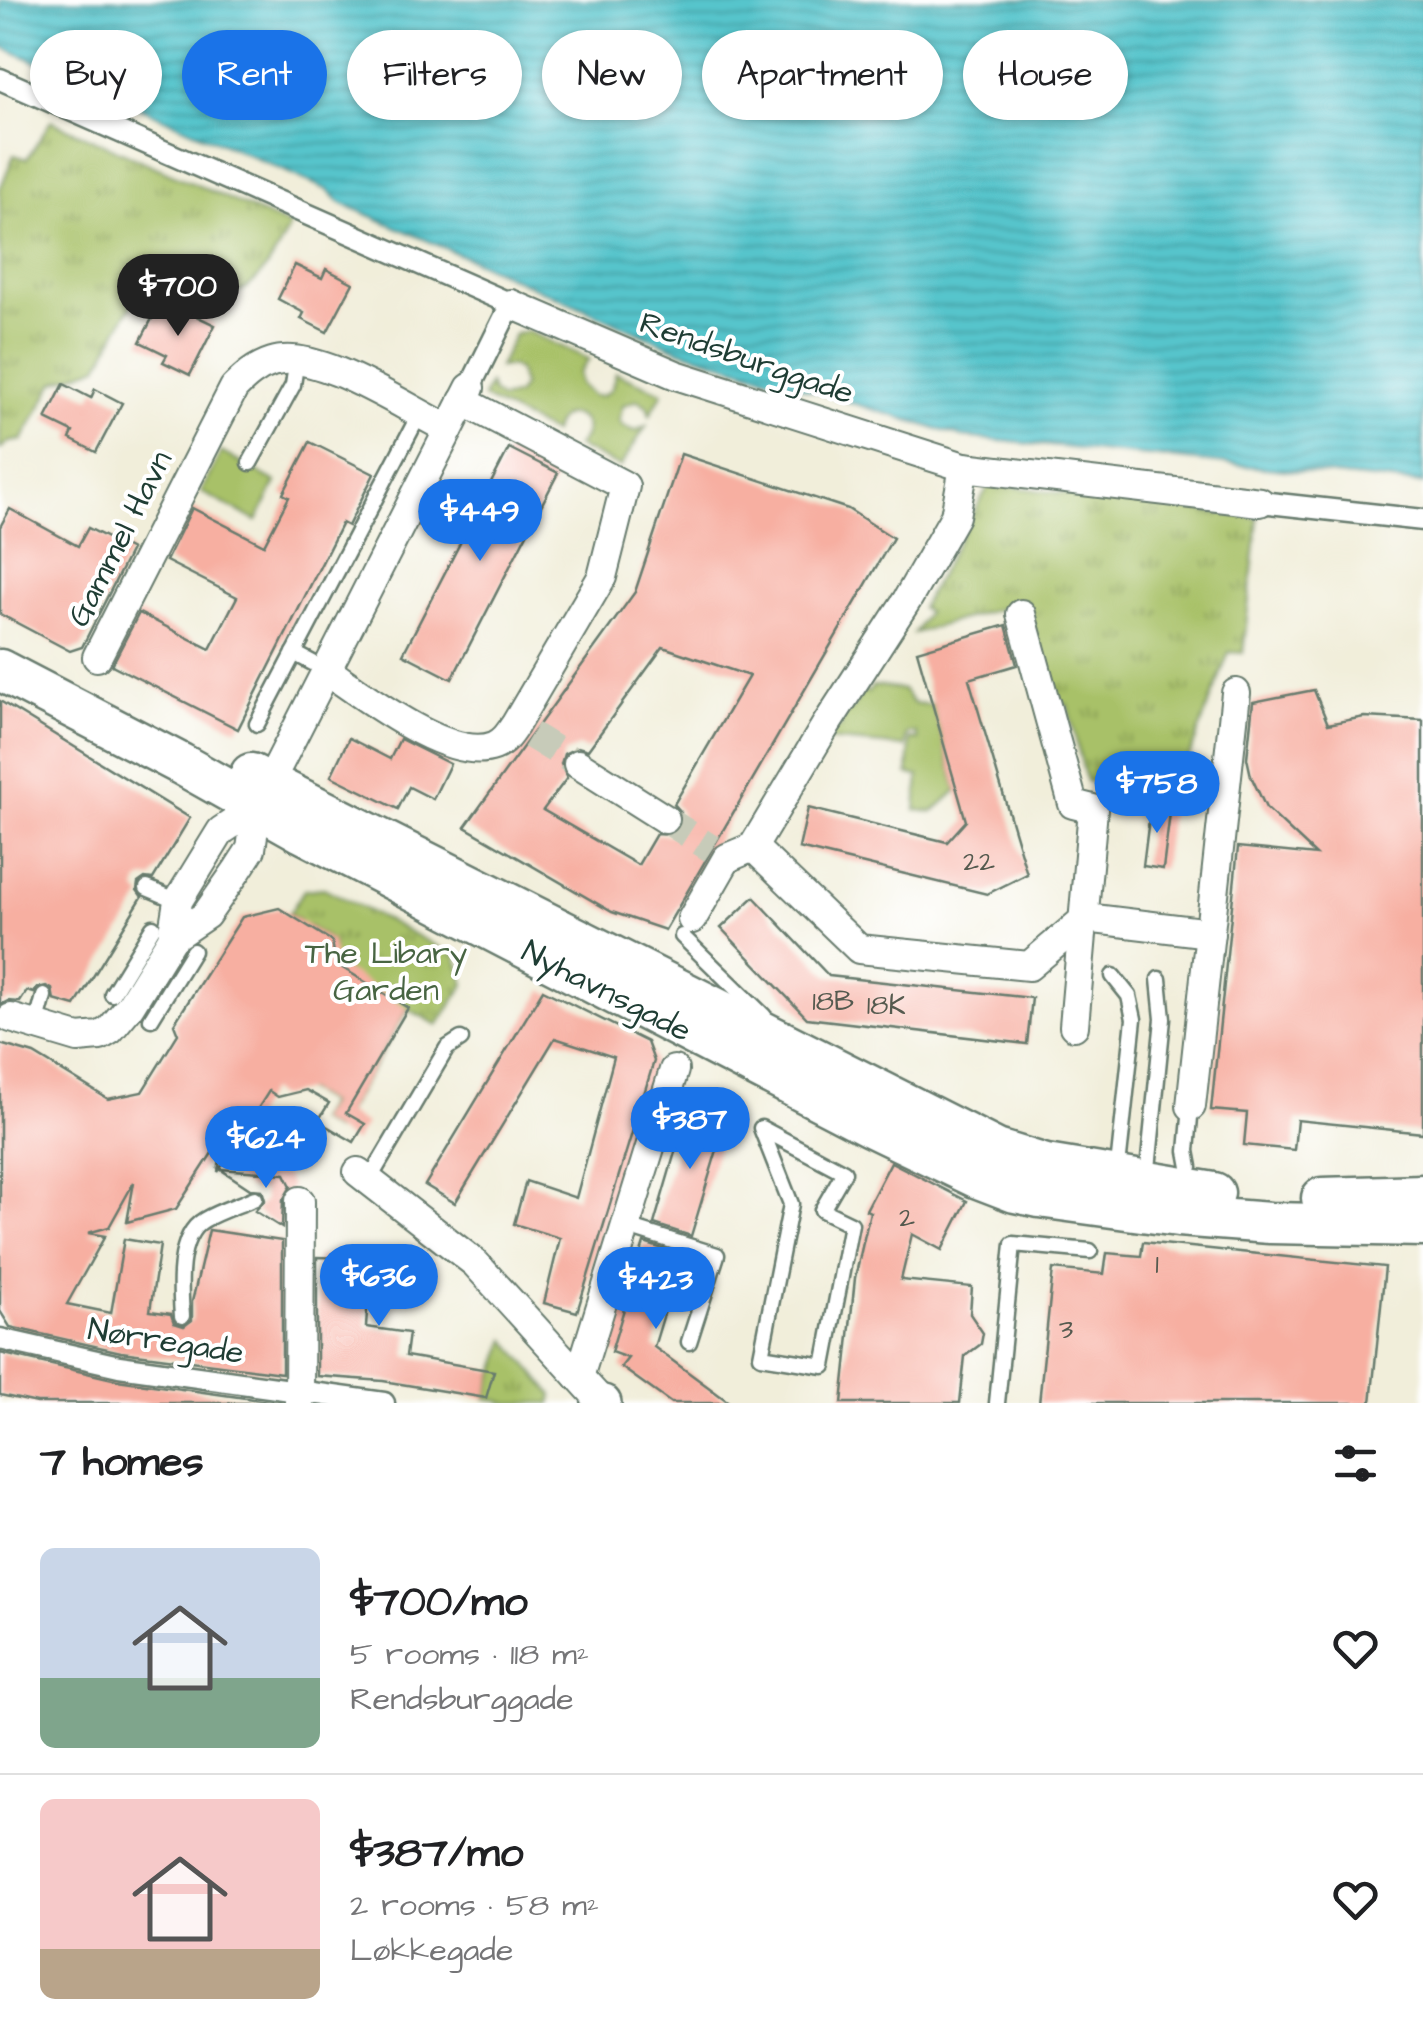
<!DOCTYPE html>
<meta charset="utf-8">
<style>
body{margin:0;font-family:"Architects Daughter",sans-serif;background:#f6f6f6;color:#202124;height:100vh;display:flex;flex-direction:column;font-size:38px;white-space:nowrap}
*{box-sizing:border-box;margin:0}
p{font-size:32px;color:#757577}
.icon{flex:none;width:55px;height:55px;fill:none;stroke:currentColor;stroke-width:2;stroke-linecap:round;stroke-linejoin:round}
.map{position:relative;height:1403px;overflow:hidden}
.drawer{display:flex;flex-direction:column;background:#fff;flex:1}
.drawer>*{flex:none}
.guide{position:absolute;left:30px;top:30px;width:1365px;height:90px;display:flex;gap:20px}
.price{position:absolute;translate:-50% -85px;padding:0 22px;border-radius:35px;background:#1a73e8;color:#fff;font-size:32px;line-height:65px;filter:drop-shadow(0 2px 5px #0008)}
.price::after{content:'';position:absolute;left:50%;top:60px;width:30px;height:22px;margin-left:-15px;background:inherit;clip-path:polygon(0 0,100% 0,50% 100%)}
.price.on{background:#222;color:#fff}
ul{padding:0;list-style:none}
li{display:flex;align-items:center;gap:30px;height:250px;padding:0 40px}
li+li{border-top:2px solid #e0e0e0}
li span{display:grid;place-items:center;flex:none;width:280px;height:200px;border-radius:15px;color:#555}
li>.icon{margin-inline-start:auto}
span .icon{width:120px;height:120px;fill:#fffc;stroke-width:1}
li b{font-size:42px}
h2{display:flex;justify-content:space-between;align-items:center;height:120px;padding:0 40px;font-size:42px}
.tag{padding:0 35px;border-radius:45px;background:#fff;box-shadow:0 2px 8px #0004;font-size:35px;line-height:90px}
.tag.on{background:#1a73e8;color:#fff}
.map>svg:first-child{display:block}
.green{fill:#a8c167;stroke:#647f4e;stroke-width:2.5}
.park{fill:url(#park-tufts);stroke:#647f4e;stroke-width:2.5}
.water{fill:url(#water-rules);stroke:#3b8180;stroke-width:2.5}
.building{fill:#f7afa1;fill-rule:evenodd}
.lines{fill:none;stroke-linecap:round;stroke-linejoin:round}
.minor-tunnel{stroke:#c7cbb9;stroke-width:28;stroke-dasharray:28 14;stroke-linecap:butt}
.service-casing{stroke:#687b6e;stroke-width:19}
.pedestrian-casing{stroke:#687b6e;stroke-width:25}
.minor-casing{stroke:#687b6e;stroke-width:32}
.tertiary-casing{stroke:#687b6e;stroke-width:40}
.secondary-casing{stroke:#687b6e;stroke-width:45}
.service{stroke:#fff;stroke-width:14}
.pedestrian{stroke:#fff;stroke-width:20}
.minor{stroke:#fff;stroke-width:28}
.tertiary{stroke:#fff;stroke-width:35}
.secondary{stroke:#fff;stroke-width:40}
.labels{text-anchor:middle;stroke-width:8;stroke-linejoin:round;paint-order:stroke}
.number-label{font-size:28px;fill:#555a4f}
.street-label{font-size:32px;fill:#1f3d34;stroke:#fff}
.park-label{font-size:32px;fill:#486543;stroke:#fff}
</style>
<div class="map">
<svg width="1423" height="1403" viewBox="0 0 1423 1403">
<defs>
<pattern id="park-tufts" width="24" height="20" patternUnits="userSpaceOnUse" patternTransform="scale(2.5)"><rect width="24" height="20" fill="#a8c167"/><path d="M3 7l-1-3M5 7V3M7 7l1-3M15 17l-1-3M17 17v-4M19 17l1-3" fill="none" stroke="#889e56"/></pattern>
<pattern id="water-rules" width="6" height="5" patternUnits="userSpaceOnUse" patternTransform="scale(2.5)"><rect width="6" height="5" fill="#57c5cc"/><path d="M0 2.5h6" fill="none" stroke="#47a1a6"/></pattern>
</defs>
<rect width="100%" height="100%" fill="#fff"/>
<filter id="ink" filterUnits="userSpaceOnUse"><feTurbulence type="fractalNoise" baseFrequency=".01" numOctaves="2"/><feDisplacementMap in="SourceGraphic" scale="20" xChannelSelector="R" yChannelSelector="G"/><feConvolveMatrix kernelMatrix="1 2 1 2 8 2 1 2 1" color-interpolation-filters="sRGB"/></filter>
<filter id="wash" filterUnits="userSpaceOnUse"><feTurbulence type="fractalNoise" baseFrequency=".0048" numOctaves="4" result="noise"/><feDisplacementMap in="SourceGraphic" scale="40" xChannelSelector="R" yChannelSelector="G"/><feGaussianBlur stdDeviation="2.25" result="paint"/><feColorMatrix in="noise" values="0 0 0 0 0 0 0 0 0 0 0 0 0 0 0 0 0 1.4 0 .05"/><feComposite in="paint" operator="in"/></filter>
<g filter="url(#wash)">
<rect width="100%" height="100%" fill="#f1eeda"/>
<g class="green">
<path d="M527 331 589 359 579 373 580 384 593 396H602L611 390 616 373 663 392 650 415 647 406 638 400 623 405 619 421 624 427 635 431 646 426 620 467 577 446C604 421 560 397 553 433L483 398 489 384 493 393 501 399 517 395 523 386 518 370 511 366 499 367 515 334Z"/>
<polygon points="221,452 276,482 257,521 201,492"/>
<polygon points="881,686 903,690 913,703 933,705 957,790 933,812 916,810 919,776 908,774 910,739 918,740 916,733 907,734 905,747 827,740 833,728 841,728 844,708 851,711 863,690 868,693 872,687"/>
</g>
<g class="park">
<path d="M51 121 290 226C268 271 245 312 186 293 173 289 162 281 149 288 131 296 109 348 99 366L55 382 22 440 9 442 0 449V189L14 155 27 159Z"/>
<polygon points="995,481 1014,487 1258,518 1243,653 1229,652 1176,791 1086,781 1067,704 1057,707 1026,601 914,633 927,612 921,608 989,485"/>
<polygon points="324,888 456,956 465,984 438,1025 408,1009 335,1131 318,1121 328,1103 306,1090 326,961 333,949 332,941 308,926 296,926 299,920 289,914 304,890"/>
<polygon points="506,1340 553,1395 551,1403 508,1403 486,1398"/>
</g>
<polygon class="water" points="0,0 1423,0 1423,484 963,437 677,349 341,203 328,190 0,46"/>
<g id="blocks">
<g class="building">
<polygon points="295,265 322,278 326,269 353,283 327,332 301,319 304,313 278,299"/>
<polygon points="158,307 184,321 188,312 215,325 190,375 163,362 167,355 140,342"/>
<polygon points="64,384 91,398 95,389 122,403 96,452 70,439 73,432 46,419"/>
<polygon points="310,442 374,474 348,526 342,523 238,729 112,665 139,613 210,649 237,597 166,561 192,508 264,545 289,497 283,494"/>
<polygon points="509,448 558,473 452,679 403,654"/>
<path d="M681 454 848 509 893 538 665 930 612 912 465 827 635 592ZM663 647 749 676 674 804 681 812 680 827 672 835 656 834 638 865 543 810 567 778 561 764 564 754 578 747 588 750Z"/>
<polygon points="10,509 78,546 88,528 131,550 82,647 70,651 0,614 0,527"/>
<polygon points="1006,625 1017,665 969,679 1027,874 987,894 799,848 808,808 947,842 966,821 917,651"/>
<polygon points="1314,690 1328,724 1364,717 1423,720 1423,1133 1297,1120 1294,1150 1244,1145 1247,1113 1211,1110 1238,847 1316,855 1266,808 1251,776 1247,758 1253,702"/>
<polygon points="0,701 190,818 153,879 145,878 138,883 137,890 142,897 75,1006 54,1000 52,989 46,986 37,988 34,993 27,991 20,1002 8,1001 0,1005"/>
<polygon points="349,738 390,759 400,739 450,764 433,799 409,787 398,809 331,776"/>
<polygon points="1151,803 1171,805 1163,869 1143,866"/>
<polygon points="754,897 829,976 1032,998 1027,1044 807,1018 721,928"/>
<polygon points="279,908 332,941 336,964 408,1008 346,1113 365,1124 354,1142 318,1121 329,1103 306,1090 278,1097 269,1091 218,1172 223,1136 176,1209 127,1222 134,1182 109,1227 88,1233 105,1236 67,1304 111,1313 124,1239 160,1245 150,1311 171,1314 174,1323 184,1326 192,1320 192,1302 209,1230 282,1241 282,1373 121,1352 10,1327 0,1311 0,1044 34,1054 108,1099 142,1092 178,1034 174,1024 242,917"/>
<polygon points="543,990 647,1042 654,1061 577,1312 544,1303 560,1238 514,1224 526,1181 576,1198 614,1057 555,1038 455,1203 425,1185"/>
<polygon points="688,1108 726,1120 691,1236 654,1224"/>
<polygon points="891,1162 967,1201 942,1250 912,1234 901,1280 972,1287 970,1314 983,1333 981,1344 965,1356 960,1403 842,1403 855,1278 870,1212 866,1210"/>
<polygon points="220,1169 285,1174 291,1186 283,1200 282,1228 255,1211 265,1200 262,1190 250,1189"/>
<polygon points="1143,1242 1385,1267 1371,1403 1039,1403 1053,1269 1104,1274 1107,1253 1141,1256"/>
<polygon points="644,1243 682,1255 654,1347 730,1403 671,1403 621,1367 628,1358 611,1352"/>
<polygon points="382,1251 430,1265 420,1297 369,1281 366,1327 409,1333 406,1356 494,1371 486,1398 383,1381 317,1376 317,1257 380,1259"/>
<polygon points="0,1353 117,1380 282,1403 37,1403 0,1395"/>
</g>
</g>
</g>
<g filter="url(#ink)">
<use href="#blocks" fill-opacity="0" stroke="#687b6e" stroke-width="2.5"/>
<g class="lines">
<g class="minor-tunnel">
<polyline points="531,735 578,764"/>
<polyline points="665,819 712,849"/>
</g>
<defs>
<g id="service">
<polyline points="250,463 293,385 297,359"/>
<polyline points="294,653 326,670"/>
<polyline points="257,724 419,415"/>
<polyline points="147,888 178,901"/>
<polyline points="682,936 764,1016"/>
<polyline points="1113,976 1129,996 1134,1019 1117,1176"/>
<polyline points="112,994 153,927"/>
<polyline points="151,1019 193,951"/>
<polyline points="36,1026 44,996"/>
<polygon points="761,1128 844,1172 822,1210 851,1224 824,1366 761,1356 791,1204"/>
<polyline points="1190,1167 1187,1151 1191,1106"/>
<polyline points="1147,1179 1163,1019 1159,979"/>
<polyline points="369,1180 447,1048 461,1039"/>
<polyline points="628,1227 717,1255 689,1342"/>
<path d="M182 1316C180 1289 176 1236 204 1220 219 1211 239 1205 255 1198"/>
<polyline points="997,1403 1013,1244 1090,1251"/>
</g>
<g id="pedestrian">
<polyline points="0,79 511,304 470,387"/>
<polyline points="1260,502 1423,520"/>
<polyline points="0,1339 119,1366 384,1403"/>
</g>
<g id="minor">
<polyline points="511,304 676,375 964,467 1260,502"/>
<polyline points="1021,614 1073,804 1093,809 1074,1026"/>
<path d="M97 657 234 388C245 377 256 367 272 362 317 347 405 408 449 429"/>
<path d="M326 670C362 694 449 763 494 746 504 742 509 734 515 725L602 577 625 486 463 401"/>
<polyline points="578,764 665,819"/>
<polyline points="753,847 859,949 1029,966 1086,918 1210,933"/>
<polyline points="692,919 727,858 753,847 826,725 907,600 955,516 964,467"/>
<polyline points="172,938 206,915 238,869 251,849 257,807 470,388"/>
<polyline points="11,1018 78,1038 100,1036 110,1030 130,1006 172,938 178,901 221,831 257,807"/>
<polyline points="1191,1106 1236,693"/>
<polyline points="358,1172 475,1263 601,1401"/>
<polyline points="579,1377 674,1070"/>
<polyline points="299,1403 300,1201"/>
</g>
<polyline id="tertiary" points="600,1403 603,1403"/>
<g id="secondary">
<polyline points="0,670 181,764 302,832 870,1126 976,1177 1015,1192 1039,1197 1178,1216 1270,1223 1423,1226"/>
<polyline points="251,774 997,1150 1046,1165 1214,1193"/>
<polyline points="1322,1198 1423,1195"/>
</g>
</defs>
<use href="#service" class="service-casing"/>
<use href="#pedestrian" class="pedestrian-casing"/>
<use href="#minor" class="minor-casing"/>
<use href="#tertiary" class="tertiary-casing"/>
<use href="#secondary" class="secondary-casing"/>
<use href="#service" class="service"/>
<use href="#pedestrian" class="pedestrian"/>
<use href="#minor" class="minor"/>
<use href="#tertiary" class="tertiary"/>
<use href="#secondary" class="secondary"/>
</g>
</g>
<g class="labels">
<g class="number-label">
<text x="979" y="870">22</text>
<text x="833" y="1010">18B</text>
<text x="886" y="1014">18K</text>
<text x="907" y="1226">2</text>
<text x="1157" y="1273">1</text>
<text x="1066" y="1338">3</text>
</g>
<g class="street-label">
<text transform="translate(747 357) rotate(19)" y="11">Rendsburggade</text>
<text transform="translate(119 538) rotate(-63)" y="11">Gammel Havn</text>
<text transform="translate(607 990) rotate(27)" y="11">Nyhavnsgade</text>
<text transform="translate(166 1340) rotate(9)" y="11">Nørregade</text>
</g>
<g class="park-label">
<text x="386" y="963">The Libary<tspan x="386" dy="37">Garden</tspan></text>
</g>
</g>
</svg>
<b class="price on" style="left:178px;top:339px">$700</b>
<b class="price" style="left:480px;top:564px">$449</b>
<b class="price" style="left:1157px;top:836px">$758</b>
<b class="price" style="left:690px;top:1172px">$387</b>
<b class="price" style="left:266px;top:1191px">$624</b>
<b class="price" style="left:379px;top:1329px">$636</b>
<b class="price" style="left:656px;top:1332px">$423</b>
<div class="guide">
<a class="tag">Buy</a>
<a class="tag on">Rent</a>
<a class="tag">Filters</a>
<a class="tag">New</a>
<a class="tag">Apartment</a>
<a class="tag">House</a>
</div>
</div>
<section class="drawer">
<h2>7 homes<svg class="icon" aria-label="filters" viewBox="0 0 24 24"><path d="M4 7h16M4 17h16"/><circle cx="9" cy="7" r="2"/><circle cx="15" cy="17" r="2"/></svg></h2>
<ul>
<li><span style="background:linear-gradient(#c9d6e8 65%,#7fa58c 0)"><svg class="icon" aria-label="home" viewBox="0 0 24 24"><path d="M3 11l9-7 9 7M6 9v11h12V9"/></svg></span><div><b>$700/mo</b><p>5 rooms · 118 m²</p><p>Rendsburggade</p></div><svg class="icon" aria-label="heart" viewBox="0 0 24 24"><path d="M12 20l-8-8c-3-5 5-10 8-4 3-6 11-1 8 4z"/></svg></li>
<li><span style="background:linear-gradient(#f6c9c9 75%,#b9a48a 0)"><svg class="icon" aria-label="home" viewBox="0 0 24 24"><path d="M3 11l9-7 9 7M6 9v11h12V9"/></svg></span><div><b>$387/mo</b><p>2 rooms · 58 m²</p><p>Løkkegade</p></div><svg class="icon" aria-label="heart" viewBox="0 0 24 24"><path d="M12 20l-8-8c-3-5 5-10 8-4 3-6 11-1 8 4z"/></svg></li>
</ul>
</section>
